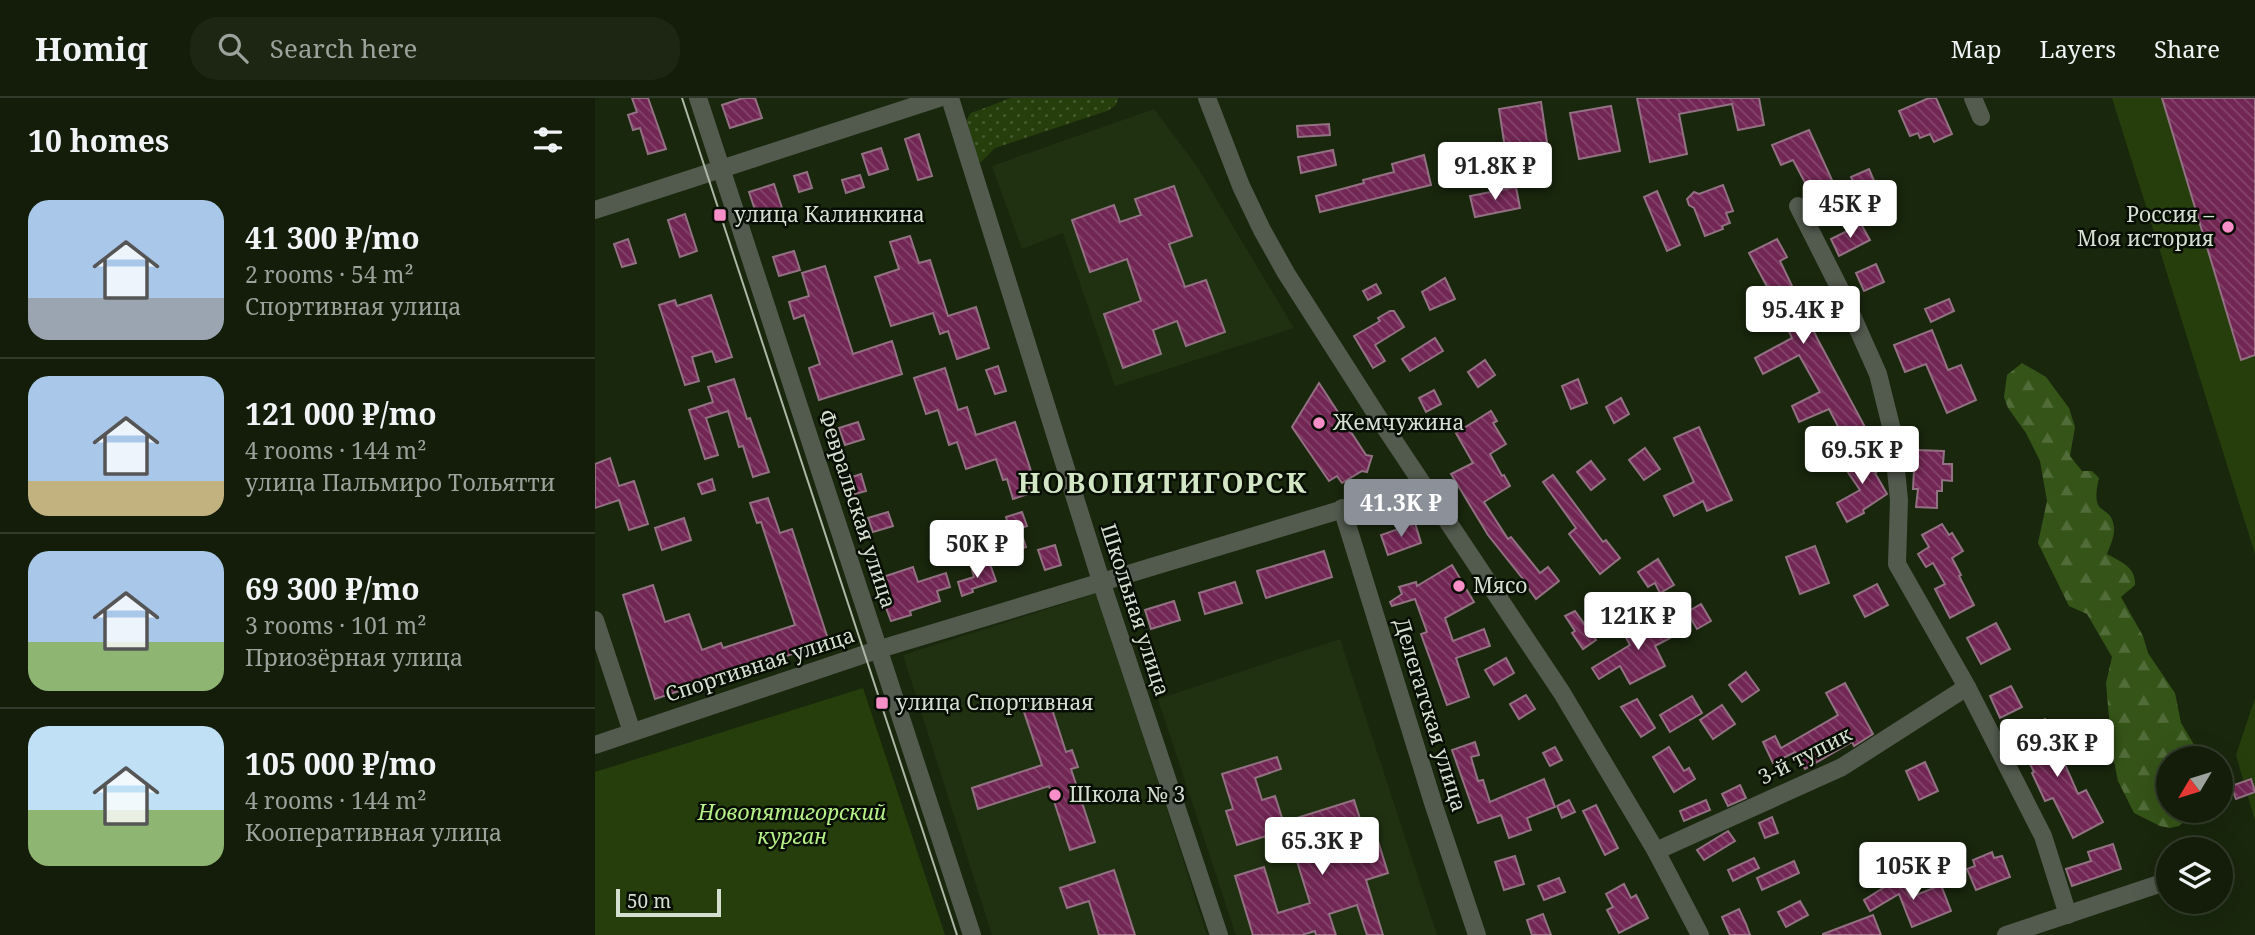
<!DOCTYPE html>
<meta charset="utf-8">
<style>
body{margin:0;font-family:"Noto Serif",serif;background:#1c2613;color:#f1f3f6;height:100vh;display:flex;flex-direction:column;font-size:26px;white-space:nowrap}
*{box-sizing:border-box;margin:0}
p{font-size:23px;color:#9da29c}
.icon{flex:none;width:38px;height:38px;fill:none;stroke:currentColor;stroke-width:2;stroke-linecap:round;stroke-linejoin:round}
.map{position:relative;flex:1;overflow:hidden}
.drawer{display:flex;flex-direction:column;background:#131d0a;width:595px}
.drawer>*{flex:none}
.needle{width:46px;rotate:232deg}
.fabs{position:absolute;left:1561px;top:648px;display:grid;gap:14px}
.fabs a{display:grid;place-items:center;width:77px;height:77px;border-radius:50%;background:#131d0a;box-shadow:0 7px 28px #0002,0 0 0 2px #323b2b;font-size:35px}
.scale{position:absolute;left:21px;bottom:18px;width:105px;box-sizing:border-box;padding-left:7px;border:4px solid #d5dfcf;border-top:0;font-size:19px;line-height:24px;white-space:nowrap;color:#d5dfcf;-webkit-text-stroke:5px #080e04;paint-order:stroke}
.price{position:absolute;translate:-50% -60px;padding:0 16px;border-radius:7px;background:#fff;color:#222;font-size:23px;line-height:46px;filter:drop-shadow(0 2px 4px #0008)}
.price::after{content:'';position:absolute;left:50%;top:42px;width:21px;height:16px;margin-left:-10px;background:inherit;clip-path:polygon(0 0,100% 0,50% 100%)}
.price.active{background:#8c9099;color:#fff}
ul{padding:0;list-style:none}
li{display:flex;align-items:center;gap:21px;height:175px;padding:0 28px}
li+li{border-top:2px solid #323b2b}
li span{display:grid;place-items:center;flex:none;width:196px;height:140px;border-radius:21px;color:#555}
li>.icon{margin-inline-start:auto}
span .icon{width:84px;height:84px;fill:#fffc;stroke-width:1}
li b{font-size:30px}
h2{display:flex;justify-content:space-between;align-items:center;height:84px;padding:0 28px;font-size:30px}
header{display:flex;align-items:center;gap:42px;box-sizing:border-box;height:98px;padding:0 35px;background:#131d0a;border-bottom:2px solid #323b2b}
header strong{font-size:33px}
nav{display:flex;gap:38px;margin-inline-start:auto;font-size:24px}
.search{width:490px;height:63px;background:#1c2613;display:flex;align-items:center;gap:18px;box-sizing:border-box;padding:0 24px;border-radius:28px;color:#9da29c;font-size:26px}
main{display:flex;flex:1;min-height:0}
.map>svg:first-child{display:block}
.built{fill:#203111}
.grass{fill:url(#grass-dots)}
.forest{fill:url(#forest-firs)}
.park{fill:#253e0c}
.building{fill:url(#building-back-hatch);stroke:#927182;stroke-width:2}
.lines{fill:none;stroke-linecap:round;stroke-linejoin:round}
.minor{stroke:#535a4e;stroke-width:18}
.tram{stroke:#acb7a5;stroke-width:2}
.poi-dot{fill:#f98fc9;stroke:#080e04;stroke-width:2.5}
.labels{text-anchor:middle;stroke-width:5;stroke-linejoin:round;paint-order:stroke}
.poi-label{font-size:21px;fill:#d5dfcf;stroke:#080e04;text-anchor:start}
.street-label{font-size:21px;fill:#d5dfcf;stroke:#080e04}
.park-label{font-size:21px;font-style:italic;fill:#b5f187;stroke:#080e04}
.district-label{font-size:28px;font-weight:bold;letter-spacing:2px;fill:#d2e6c5;stroke:#080e04}
</style>
<header>
<strong>Homiq</strong>
<div class="search"><svg class="icon" aria-label="search" viewBox="0 0 24 24"><circle cx="10" cy="10" r="6"/><path d="M15 15l6 6"/></svg>Search here</div>
<nav><a>Map</a><a>Layers</a><a>Share</a></nav>
</header>
<main>
<section class="drawer">
<h2>10 homes<svg class="icon" aria-label="filters" viewBox="0 0 24 24"><path d="M4 7h16M4 17h16"/><circle cx="9" cy="7" r="2"/><circle cx="15" cy="17" r="2"/></svg></h2>
<ul>
<li><span style="background:linear-gradient(#a9c7e8 70%,#9aa5b1 0)"><svg class="icon" aria-label="home" viewBox="0 0 24 24"><path d="M3 11l9-7 9 7M6 9v11h12V9"/></svg></span><div><b>41 300 ₽/mo</b><p>2 rooms · 54 m²</p><p>Спортивная улица</p></div></li>
<li><span style="background:linear-gradient(#a9c7e8 75%,#c2b280 0)"><svg class="icon" aria-label="home" viewBox="0 0 24 24"><path d="M3 11l9-7 9 7M6 9v11h12V9"/></svg></span><div><b>121 000 ₽/mo</b><p>4 rooms · 144 m²</p><p>улица Пальмиро Тольятти</p></div></li>
<li><span style="background:linear-gradient(#a9c7e8 65%,#8fb573 0)"><svg class="icon" aria-label="home" viewBox="0 0 24 24"><path d="M3 11l9-7 9 7M6 9v11h12V9"/></svg></span><div><b>69 300 ₽/mo</b><p>3 rooms · 101 m²</p><p>Приозёрная улица</p></div></li>
<li><span style="background:linear-gradient(#bfe0f5 60%,#8fb573 0)"><svg class="icon" aria-label="home" viewBox="0 0 24 24"><path d="M3 11l9-7 9 7M6 9v11h12V9"/></svg></span><div><b>105 000 ₽/mo</b><p>4 rooms · 144 m²</p><p>Кооперативная улица</p></div></li>
</ul>
</section>
<div class="map">
<svg width="1660" height="837" viewBox="0 0 1660 837">
<defs>
<pattern id="grass-dots" width="8" height="8" patternUnits="userSpaceOnUse" patternTransform="scale(1.75)"><rect width="8" height="8" fill="#253e0c"/><path d="M2 2h.1M6 6h.1" fill="none" stroke="#44592e" stroke-width="1.8" stroke-linecap="round"/></pattern>
<pattern id="forest-firs" width="22" height="20" patternUnits="userSpaceOnUse" patternTransform="scale(1.75)"><rect width="22" height="20" fill="#355418"/><path d="M5 1l3.5 6h-7zM16 11l3.5 6h-7z" fill="#516c39"/></pattern>
<pattern id="building-back-hatch" width="6" height="6" patternUnits="userSpaceOnUse" patternTransform="scale(1.75)"><rect width="6" height="6" fill="#722654"/><path d="M-1 5l2 2M0 0l6 6M5-1l2 2" fill="none" stroke="#85456c"/></pattern>
</defs>
<rect width="100%" height="100%" fill="#19270d"/>
<g class="built">
<polygon points="559,11 601,67 699,230 520,288 468,135 427,151 397,68"/>
<polygon points="503,495 612,837 397,837 308,557"/>
<polygon points="745,541 842,837 641,837 563,601"/>
</g>
<path class="grass" d="M416 0H523L521 7 512 13 400 50 386 64 380 63C375 48 364 28 376 15Z"/>
<path class="forest" d="M1427 265 1451 279 1474 310 1480 329 1475 358 1487 373H1497L1504 380C1494 422 1516 404 1519 429 1520 438 1515 448 1512 456 1526 464 1541 469 1540 487L1526 499 1548 538 1553 555 1580 595 1586 625 1607 660H1573V712H1603L1584 728 1575 730 1565 728 1539 715 1523 683 1517 654 1511 585 1517 559 1492 516 1474 508 1443 445 1452 403 1445 363 1431 335 1413 310 1409 299 1412 277Z"/>
<g class="park">
<polygon points="1517,0 1660,0 1660,456"/>
<polygon points="268,590 350,837 0,837 0,674"/>
<polygon points="1660,600 1660,723 1641,657"/>
</g>
<g class="building">
<polygon points="37,0 53,0 71,51 53,56 45,30 38,32 33,17 42,14"/>
<polygon points="148,0 160,0 167,20 135,30 127,7"/>
<polygon points="1042,0 1164,0 1169,27 1143,32 1137,6 1084,16 1092,56 1055,64"/>
<polygon points="1334,0 1341,0 1357,36 1339,44 1335,36 1325,40 1323,35 1315,38 1304,13"/>
<polygon points="1567,0 1660,0 1660,257 1646,262"/>
<polygon points="946,4 953,51 911,57 904,11"/>
<polygon points="1016,8 1025,53 984,61 975,15"/>
<polygon points="734,26 735,37 703,39 702,28"/>
<polygon points="1214,32 1237,82 1215,94 1198,62 1186,67 1177,47"/>
<polygon points="324,36 337,78 323,82 310,41"/>
<polygon points="286,50 293,71 274,77 267,56"/>
<polygon points="738,52 741,67 706,75 703,59"/>
<polygon points="829,57 836,87 725,114 721,98 769,85 768,82 799,74 797,66"/>
<polygon points="1274,71 1282,90 1288,88 1296,105 1273,115 1256,79"/>
<polygon points="212,74 217,90 204,94 199,78"/>
<polygon points="265,77 269,89 251,95 247,82"/>
<polygon points="179,86 187,110 162,118 154,94"/>
<polygon points="1128,87 1138,113 1131,115 1135,125 1127,128 1128,131 1110,138 1099,110 1094,107 1092,101 1099,94 1104,96"/>
<polygon points="579,88 597,138 574,146 590,189 611,182 630,234 591,248 582,223 558,232 566,256 528,270 509,216 546,203 532,161 495,174 477,122 519,107 525,124 546,117 540,101"/>
<polygon points="921,89 925,110 880,119 875,98"/>
<polygon points="1062,93 1085,147 1072,153 1049,99"/>
<polygon points="90,116 102,153 85,159 73,122"/>
<polygon points="1266,126 1275,142 1244,158 1236,141"/>
<polygon points="315,138 324,165 335,162 353,218 381,209 394,250 362,261 353,233 345,236 338,215 296,228 280,179 304,171 295,144"/>
<polygon points="33,141 41,165 27,169 19,146"/>
<polygon points="1182,141 1192,159 1185,163 1223,242 1270,329 1249,340 1234,311 1204,324 1197,308 1225,294 1204,257 1168,276 1160,260 1197,240 1182,207 1154,155"/>
<polygon points="199,153 205,172 184,178 178,159"/>
<polygon points="1281,166 1289,184 1269,193 1261,175"/>
<polygon points="230,168 258,256 297,243 307,276 224,302 214,270 225,266 209,217 199,221 194,204 214,198 207,175"/>
<polygon points="850,180 860,201 835,212 827,194"/>
<polygon points="781,186 786,195 773,202 768,193"/>
<polygon points="116,197 137,259 121,264 117,253 97,259 104,283 90,287 64,207 80,202 82,208"/>
<polygon points="1354,201 1359,213 1336,224 1330,211"/>
<polygon points="795,213 799,213 809,229 780,247 790,263 778,270 759,238 785,223 783,220"/>
<polygon points="1337,232 1353,272 1366,267 1381,302 1352,315 1331,266 1310,274 1299,247"/>
<polygon points="840,240 848,253 815,273 807,261"/>
<polygon points="890,262 900,277 883,289 873,274"/>
<polygon points="403,268 411,293 400,296 391,272"/>
<polygon points="350,270 363,312 372,309 381,337 420,324 436,373 430,375 436,395 418,401 412,381 408,382 401,361 371,371 362,344 354,347 343,312 331,316 319,280"/>
<polygon points="139,281 152,321 155,320 174,374 158,379 148,348 144,349 133,313 111,320 123,357 110,361 94,312 118,304 113,289"/>
<polygon points="983,281 992,305 976,311 967,288"/>
<polygon points="724,285 771,357 777,358 772,374 767,373 747,385 742,378 734,383 697,329"/>
<polygon points="839,292 846,306 831,314 824,300"/>
<polygon points="1026,300 1034,316 1019,325 1011,309"/>
<polygon points="896,313 902,323 898,325 911,346 895,356 907,378 909,377 915,388 889,404 913,441 916,439 945,475 953,469 964,483 941,501 931,487 932,486 893,437 856,376 878,365 861,335"/>
<polygon points="263,324 269,341 250,347 244,330"/>
<polygon points="1104,329 1137,402 1112,413 1108,403 1079,418 1069,398 1099,384 1079,340"/>
<polygon points="1050,350 1065,371 1049,382 1034,362"/>
<polygon points="1272,351 1286,371 1280,375 1292,396 1268,412 1269,415 1252,424 1242,405 1265,392 1248,367"/>
<polygon points="1320,352 1349,353 1348,366 1357,366 1357,383 1347,382 1347,393 1342,393 1342,410 1321,409 1323,391 1318,391"/>
<polygon points="15,360 24,388 39,383 53,426 34,432 24,402 0,410 0,366"/>
<polygon points="996,363 1010,381 996,392 982,374"/>
<polygon points="266,376 271,393 256,397 251,381"/>
<polygon points="958,377 1008,444 1011,442 1025,460 1005,476 974,436 981,430 948,384"/>
<polygon points="117,381 120,392 107,396 103,386"/>
<polygon points="173,400 185,435 197,431 234,544 60,601 28,497 58,487 70,524 94,516 107,552 126,545 128,550 200,527 166,424 162,425 155,405"/>
<polygon points="293,414 298,428 278,434 273,420"/>
<polygon points="427,414 432,428 415,433 411,419"/>
<polygon points="89,420 96,442 67,452 60,430"/>
<polygon points="820,425 826,445 793,457 786,437"/>
<polygon points="1347,426 1354,437 1357,435 1368,453 1357,460 1366,477 1364,478 1379,507 1355,520 1340,491 1350,486 1338,465 1331,469 1323,456 1334,449 1327,437"/>
<polygon points="427,437 431,449 409,456 405,444"/>
<polygon points="460,447 466,467 450,472 443,452"/>
<polygon points="1220,448 1234,485 1205,496 1191,459"/>
<polygon points="729,453 737,479 671,500 662,473"/>
<polygon points="1063,461 1079,487 1065,495 1060,485 1053,489 1043,474"/>
<polygon points="395,466 401,483 377,491 378,494 367,498 363,484 379,479 377,472"/>
<polygon points="857,467 879,504 850,520 858,543 889,531 895,548 861,560 874,599 852,607 826,536 832,534 820,501 797,508 795,504 807,496 804,489 821,484 822,488"/>
<polygon points="318,469 323,484 351,475 355,489 342,493 345,503 315,513 316,517 296,523 290,507 296,505 288,479"/>
<polygon points="640,484 647,505 610,516 604,495"/>
<polygon points="1282,486 1293,507 1270,519 1259,498"/>
<polygon points="579,503 585,522 556,531 550,512"/>
<polygon points="1106,506 1116,523 1102,531 1092,514"/>
<polygon points="980,513 1001,542 988,551 977,535 980,533 970,518"/>
<polygon points="1062,516 1075,540 1060,548 1070,568 1035,586 1025,568 1004,581 997,570 1035,547 1028,534"/>
<polygon points="1401,525 1415,551 1386,566 1372,540"/>
<polygon points="911,560 919,575 899,587 890,572"/>
<polygon points="1151,574 1164,592 1147,604 1134,587"/>
<polygon points="1250,585 1278,636 1259,648 1257,644 1210,671 1200,654 1178,665 1168,644 1180,638 1186,650 1243,617 1231,595"/>
<polygon points="1416,588 1427,609 1405,620 1395,598"/>
<polygon points="931,597 940,611 924,621 915,606"/>
<polygon points="1097,598 1107,615 1075,634 1065,617"/>
<polygon points="1042,601 1060,630 1046,639 1026,609"/>
<polygon points="455,605 471,654 477,652 483,669 476,671 500,744 475,752 454,688 383,711 377,690 447,667 429,614"/>
<polygon points="1127,607 1140,626 1118,641 1105,622"/>
<polygon points="1450,621 1483,696 1491,692 1508,724 1478,740 1458,700 1450,703 1437,675 1439,674 1420,636"/>
<polygon points="880,644 884,657 876,659 883,683 888,682 895,704 949,681 960,709 932,720 936,732 914,740 906,717 883,725 857,652"/>
<polygon points="960,649 967,662 955,668 948,655"/>
<polygon points="1074,649 1089,673 1094,670 1100,681 1079,694 1058,659"/>
<polygon points="682,659 686,671 660,680 667,702 680,698 691,732 642,747 631,713 638,711 627,676"/>
<polygon points="1330,664 1343,693 1324,702 1311,673"/>
<polygon points="1656,681 1660,694 1641,701 1636,688"/>
<polygon points="1145,687 1151,700 1133,708 1127,696"/>
<polygon points="759,702 768,730 778,727 793,775 771,782 788,837 772,837 762,807 734,816 741,837 721,837 720,833 707,837 658,837 640,778 669,769 683,815 715,805 700,757 712,753 702,720"/>
<polygon points="974,702 980,714 967,720 962,708"/>
<polygon points="1111,702 1115,712 1089,723 1085,713"/>
<polygon points="1001,707 1023,750 1010,757 988,713"/>
<polygon points="1177,719 1183,735 1170,740 1164,725"/>
<polygon points="1133,733 1140,743 1109,762 1102,752"/>
<polygon points="1518,746 1526,771 1477,788 1471,771 1496,763 1493,754"/>
<polygon points="1397,754 1399,760 1407,758 1415,779 1381,792 1372,771 1380,768 1378,762"/>
<polygon points="920,758 929,786 909,792 900,764"/>
<polygon points="1159,760 1164,770 1138,783 1133,772"/>
<polygon points="1199,763 1204,775 1167,792 1162,780"/>
<polygon points="519,772 540,837 504,837 494,803 472,810 465,790"/>
<polygon points="964,780 970,794 949,802 943,788"/>
<polygon points="1304,780 1316,799 1346,787 1356,813 1317,829 1304,796 1275,813 1269,802"/>
<polygon points="1029,786 1036,800 1041,797 1053,820 1024,835 1012,812 1018,809 1011,796"/>
<polygon points="1205,803 1213,817 1191,829 1183,814"/>
<polygon points="1144,811 1151,826 1155,837 1135,837 1127,819"/>
<polygon points="948,816 956,837 937,837 932,822"/>
<polygon points="1278,817 1286,837 1228,837 1228,836"/>
</g>
<g class="lines">
<g class="minor">
<polyline points="103,0 377,837"/>
<polyline points="355,0 506,483 624,837"/>
<polyline points="612,0 646,88 667,132 691,175 783,319 967,595 1061,753 1105,837"/>
<polyline points="1378,0 1386,19"/>
<polyline points="1203,108 1246,193 1283,276 1297,332 1304,402 1302,466 1372,589 1448,738 1473,817"/>
<polyline points="0,112 344,0"/>
<polyline points="747,410 839,708 882,837"/>
<polyline points="0,522 37,634"/>
<polyline points="0,647 285,551 828,387"/>
<polyline points="1061,753 1247,669 1372,589"/>
<polyline points="1411,837 1573,783"/>
</g>
<polyline class="tram" points="87,0 362,837"/>
</g>
<g class="poi-dot">
<rect x="118" y="110" width="14" height="14" rx="3.5"/>
<circle cx="1633" cy="129" r="7"/>
<circle cx="724" cy="325" r="7"/>
<circle cx="864" cy="488" r="7"/>
<rect x="280" y="598" width="14" height="14" rx="3.5"/>
<circle cx="460" cy="697" r="7"/>
</g>
<g class="labels">
<g class="poi-label">
<text x="139" y="124">улица Калинкина</text>
<text x="1619" y="124" text-anchor="end">Россия –<tspan x="1619" dy="24">Моя история</tspan></text>
<text x="738" y="332">Жемчужина</text>
<text x="878" y="495">Мясо</text>
<text x="301" y="612">улица Спортивная</text>
<text x="474" y="704">Школа № 3</text>
</g>
<g class="street-label">
<text transform="translate(262 411) rotate(72)" y="7">Февральская улица</text>
<text transform="translate(540 512) rotate(72)" y="7">Школьная улица</text>
<text transform="translate(165 567) rotate(-18)" y="7">Спортивная улица</text>
<text transform="translate(835 617) rotate(73)" y="7">Делегатская улица</text>
<text transform="translate(1210 658) rotate(-27)" y="7">3-й тупик</text>
</g>
<g class="park-label">
<text x="197" y="722">Новопятигорский<tspan x="197" dy="24">курган</tspan></text>
</g>
<g class="district-label">
<text x="568" y="395">НОВОПЯТИГОРСК</text>
</g>
</g>
</svg>
<div class="fabs">
<a><svg class="needle" viewBox="-14 -14 28 28"><path d="M0-13l5 13h-10z" fill="#e53935"/><path d="M0 13l5-13h-10z" fill="#9da29c"/></svg></a>
<a><svg class="icon" aria-label="layers" viewBox="0 0 24 24"><path d="M12 4l9 5-9 5-9-5zM3 14l9 5 9-5"/></svg></a>
</div>
<div class="scale">50 m</div>
<b class="price" style="left:900px;top:104px">91.8K ₽</b>
<b class="price" style="left:1255px;top:142px">45K ₽</b>
<b class="price" style="left:1208px;top:248px">95.4K ₽</b>
<b class="price" style="left:1267px;top:388px">69.5K ₽</b>
<b class="price active" style="left:806px;top:441px">41.3K ₽</b>
<b class="price" style="left:382px;top:482px">50K ₽</b>
<b class="price" style="left:1043px;top:554px">121K ₽</b>
<b class="price" style="left:1462px;top:681px">69.3K ₽</b>
<b class="price" style="left:727px;top:779px">65.3K ₽</b>
<b class="price" style="left:1318px;top:804px">105K ₽</b>
</div>
</main>
